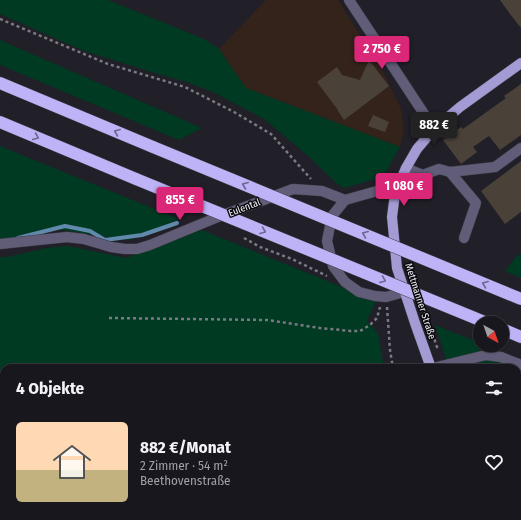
<!DOCTYPE html>
<html lang="de">
<meta charset="utf-8">
<style>
body{margin:0;font-family:"Fira Sans Condensed",sans-serif;background:#222027;color:#f1f3f6;height:100vh;display:flex;flex-direction:column;font-size:15px;white-space:nowrap}
*{box-sizing:border-box;margin:0}
p{font-size:13px;color:#9f9fa4}
.icon{flex:none;width:22px;height:22px;fill:none;stroke:currentColor;stroke-width:2;stroke-linecap:round;stroke-linejoin:round}
.map{position:relative;flex:1;overflow:hidden}
.drawer{position:absolute;left:0px;top:364px;width:521px;height:156px;display:flex;flex-direction:column;background:#19171e;border-radius:12px 12px 0 0;box-shadow:0 1px 3px #0004,0 0 0 1px #37363c}
.drawer>*{flex:none}
.needle{width:26px;rotate:140deg}
.controls{position:absolute;left:473px;top:316px;display:grid;gap:8px}
.controls a{display:grid;place-items:center;width:36px;height:36px;border-radius:50%;background:#19171e;box-shadow:0 1px 3px #0004,0 0 0 1px #37363c;font-size:20px}
.price{position:absolute;translate:-50% -34px;padding:0 9px;border-radius:4px;background:#db2777;color:#fff;font-size:13px;line-height:26px;filter:drop-shadow(0 1px 2px #0008)}
.price::after{content:'';position:absolute;left:50%;top:24px;width:12px;height:9px;margin-left:-6px;background:inherit;clip-path:polygon(0 0,100% 0,50% 100%)}
.price.current{background:#222;color:#fff}
ul{padding:0;list-style:none}
li{display:flex;align-items:center;gap:12px;height:100px;padding:0 16px}
li+li{border-top:1px solid #37363c}
li span{display:grid;place-items:center;flex:none;width:112px;height:80px;border-radius:6px;color:#555}
li>.icon{margin-inline-start:auto}
span .icon{width:48px;height:48px;fill:#fffc;stroke-width:1}
li b{font-size:17px}
h2{display:flex;justify-content:space-between;align-items:center;height:48px;padding:0 16px;font-size:17px}
.map>svg:first-child{display:block}
.commercial{fill:#34231b}
.green{fill:#003a22}
.lines{fill:none;stroke-linecap:round;stroke-linejoin:round}
.stream{stroke:#6089ac;stroke-width:4}
.building{fill:#4a4239}
.minor-casing{stroke:#3f3d45;stroke-width:11}
.major-casing{stroke:#3f3d45;stroke-width:11}
.highway-casing{stroke:#3f3d45;stroke-width:13}
.path{stroke:#7b7a82;stroke-width:2.5;stroke-dasharray:3 3;stroke-linecap:butt}
.minor{stroke:#615d79;stroke-width:10}
.major{stroke:#a39bd3;stroke-width:10}
.highway{stroke:#beb3f7;stroke-width:12}
.highway-bridge-casing{stroke:#3f3d45;stroke-width:13;stroke-linecap:butt}
.highway-bridge{stroke:#beb3f7;stroke-width:12}
.oneway{stroke:#6d668e}
.labels{text-anchor:middle;stroke-width:3;stroke-linejoin:round;paint-order:stroke}
.street-label{font-size:10px;fill:#f4f3fa;stroke:#0a090e}
</style>
<div class="map">
<svg width="521" height="520" viewBox="0 0 521 520">
<rect width="100%" height="100%" fill="#211f28"/>
<polygon class="commercial" points="266,0 338,0 384,73 401,109 404,130 400,147 246,88 219,49"/>
<g class="green">
<polygon points="0,0 108,0 204,39 219,49 246,88 400,147 383,177 344,188 336,183 308,156 264,119 215,93 187,82 158,74 84,51 0,14"/>
<polygon points="0,40 202,128 179,140 0,65"/>
<polygon points="0,146 179,219 129,240 54,229 26,238 0,240"/>
<polygon points="202,230 376,301 367,321 378,333 384,368 4,368 4,405 0,405 0,257 7,257 46,248 68,246 126,258"/>
<polygon points="521,253 521,278 505,271 516,257"/>
<polygon points="435,325 480,343 480,345 484,345 521,360 521,520 498,520 497,516 517,516 517,368 449,368"/>
<polygon points="247,516 365,516 363,520 248,520"/>
</g>
<g class="lines">
<polyline class="stream" points="18,238 65,226 90,231 105,240 142,235 177,223"/>
</g>
<g class="building">
<polygon points="500,0 521,0 521,28 510,14"/>
<polygon points="369,60 389,86 344,120 338,111 338,110 317,82 337,67 342,75 360,80"/>
<polygon points="521,84 521,135 500,150 489,136 473,147 477,152 461,164 443,140 461,127 463,129 506,98 504,96"/>
<polygon points="373,115 389,122 385,132 368,126"/>
<polygon points="521,161 521,212 505,224 481,191"/>
</g>
<g class="lines">
<defs>
<g id="minor">
<polyline points="349,0 434,129"/>
<polyline points="406,168 423,175 439,169 450,172 495,167 521,148"/>
<polyline points="450,172 476,203 464,238"/>
<polyline points="345,200 332,216 327,241 333,266 345,282 359,292 375,296 386,297 404,292"/>
<polyline points="0,244 67,237 84,239 111,247 125,249 137,249 150,245 218,217 293,189 322,191 345,200 377,191 395,194"/>
<polyline points="433,368 486,355 501,357 521,365"/>
</g>
<g id="major">
<polyline points="431,368 415,323 397,268 392,217 395,194 406,168 417,149 434,129 460,107 521,63"/>
<polyline points="481,516 483,520"/>
</g>
<g id="highway">
<polyline points="0,83 153,147"/>
<polyline points="0,122 136,179"/>
<polyline points="502,329 521,337"/>
</g>
</defs>
<use href="#minor" class="minor-casing"/>
<use href="#major" class="major-casing"/>
<use href="#highway" class="highway-casing"/>
<g class="path">
<polyline points="0,19 108,64 185,87 234,112 271,134 311,179"/>
<polyline points="244,238 260,247 292,259 327,276"/>
<polyline points="411,267 416,281"/>
<polyline points="387,307 390,350 393,368"/>
<polyline points="425,311 438,350"/>
<polyline points="109,318 267,320 320,328 351,331 360,331 370,325 377,318 380,307"/>
<polyline points="246,516 246,520"/>
<polyline points="339,520 348,516"/>
<polyline points="360,520 366,516"/>
<polyline points="411,520 412,516"/>
</g>
<use href="#minor" class="minor"/>
<use href="#major" class="major"/>
<use href="#highway" class="highway"/>
<defs>
<g id="highway-bridge">
<polyline points="153,147 521,299"/>
<polyline points="136,179 487,323"/>
</g>
</defs>
<use href="#highway-bridge" class="highway-bridge-casing"/>
<use href="#highway-bridge" class="highway-bridge"/>
</g>
<defs><path id="oneway-chevron" d="M-2-3.5L2.5 0L-2 3.5" fill="none" stroke-width="1.6" stroke-linecap="round" stroke-linejoin="round"/></defs>
<g class="oneway">
<use href="#oneway-chevron" transform="translate(117 132) rotate(-157)"/>
<use href="#oneway-chevron" transform="translate(36 137) rotate(23)"/>
<use href="#oneway-chevron" transform="translate(245 185) rotate(-158)"/>
<use href="#oneway-chevron" transform="translate(263 231) rotate(22)"/>
<use href="#oneway-chevron" transform="translate(365 234) rotate(-158)"/>
<use href="#oneway-chevron" transform="translate(383 280) rotate(22)"/>
<use href="#oneway-chevron" transform="translate(485 284) rotate(-158)"/>
</g>
<g class="labels">
<g class="street-label">
<text transform="translate(244 207) rotate(-21)" y="4">Eulental</text>
<text transform="translate(421 301) rotate(72)" y="4">Mettmanner Straße</text>
</g>
</g>
</svg>
<div class="controls">
<a><svg class="needle" viewBox="-14 -14 28 28"><path d="M0-13l5 13h-10z" fill="#e53935"/><path d="M0 13l5-13h-10z" fill="#9f9fa4"/></svg></a>
</div>
<b class="price" style="left:382px;top:70px">2 750 €</b>
<b class="price current" style="left:434px;top:146px">882 €</b>
<b class="price" style="left:404px;top:207px">1 080 €</b>
<b class="price" style="left:180px;top:221px">855 €</b>
<section class="drawer">
<h2>4 Objekte<svg class="icon" aria-label="filters" viewBox="0 0 24 24"><path d="M4 7h16M4 17h16"/><circle cx="9" cy="7" r="2"/><circle cx="15" cy="17" r="2"/></svg></h2>
<ul>
<li><span style="background:linear-gradient(#ffd9b3 60%,#c2b280 0)"><svg class="icon" aria-label="home" viewBox="0 0 24 24"><path d="M3 11l9-7 9 7M6 9v11h12V9"/></svg></span><div><b>882 €/Monat</b><p>2 Zimmer · 54 m²</p><p>Beethovenstraße</p></div><svg class="icon" aria-label="heart" viewBox="0 0 24 24"><path d="M12 20l-8-8c-3-5 5-10 8-4 3-6 11-1 8 4z"/></svg></li>
</ul>
</section>
</div>
